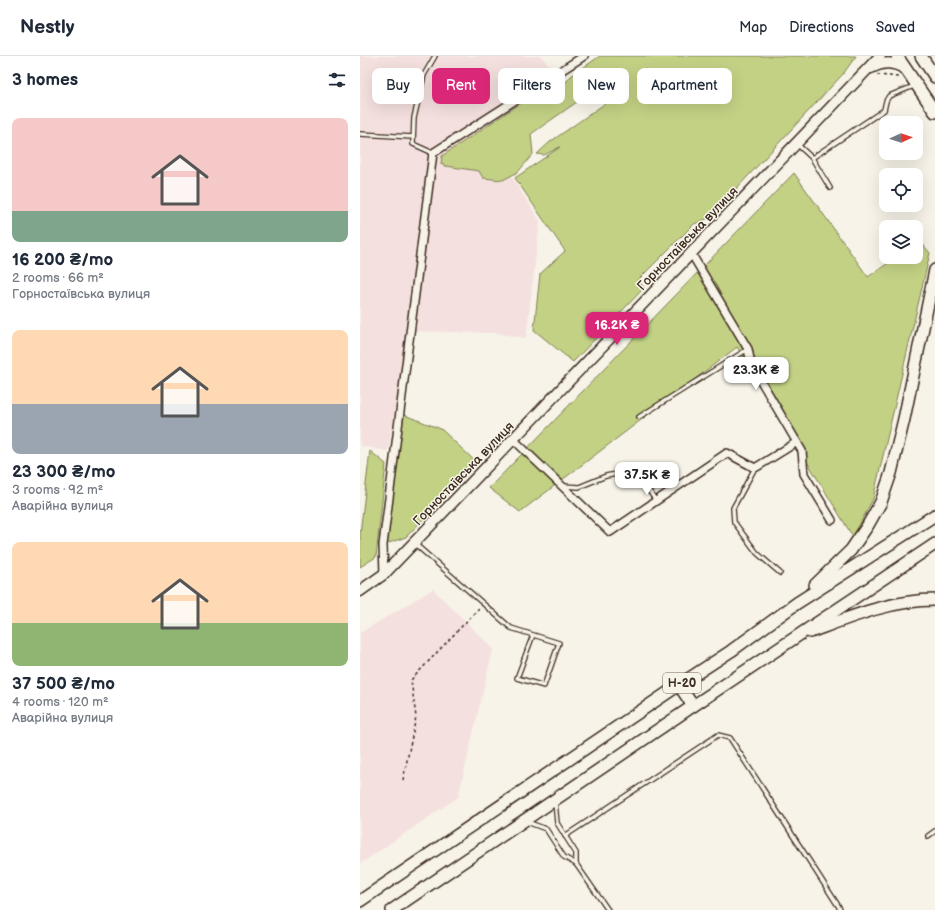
<!DOCTYPE html>
<meta charset="utf-8">
<style>
body{margin:0;font-family:"Balsamiq Sans",sans-serif;background:#f2f2f3;color:#1f2937;height:100vh;display:flex;flex-direction:column;font-size:15px;white-space:nowrap}
*{box-sizing:border-box;margin:0}
p{font-size:13px;color:#747a83}
.icon{flex:none;width:22px;height:22px;fill:none;stroke:currentColor;stroke-width:2;stroke-linecap:round;stroke-linejoin:round}
.map{position:relative;flex:1;overflow:hidden}
.drawer{display:flex;flex-direction:column;background:#fff;width:360px}
.drawer>*{flex:none}
.top-card{position:absolute;left:12px;top:12px;width:380px;height:36px;display:flex;gap:8px}
.needle{width:26px;rotate:87deg}
.controls{position:absolute;left:519px;top:60px;display:grid;gap:8px}
.controls a{display:grid;place-items:center;width:44px;height:44px;border-radius:8px;background:#fff;box-shadow:0 4px 16px #0002;font-size:20px}
.price{position:absolute;translate:-50% -34px;padding:0 9px;border-radius:8px;background:#fff;color:#222;font-size:13px;line-height:26px;filter:drop-shadow(0 1px 2px #0008)}
.price::after{content:'';position:absolute;left:50%;top:24px;width:12px;height:9px;margin-left:-6px;background:inherit;clip-path:polygon(0 0,100% 0,50% 100%)}
.price.on{background:#db2777;color:#fff}
ul{padding:0;list-style:none}
li{display:grid;align-content:center;gap:8px;height:212px;padding:0 12px}
li span{display:grid;place-items:center;height:124px;border-radius:8px;color:#555}
li>.icon{margin-inline-start:auto}
span .icon{width:72px;height:72px;fill:#fffc;stroke-width:1}
li b{font-size:17px}
h2{display:flex;justify-content:space-between;align-items:center;height:48px;padding:0 12px;font-size:17px}
.pill{padding:0 14px;border-radius:8px;background:#fff;box-shadow:0 4px 16px #0002;font-size:14px;line-height:36px}
.pill.on{background:#db2777;color:#fff}
header{display:flex;align-items:center;gap:24px;box-sizing:border-box;height:56px;padding:0 20px;background:#fff;border-bottom:1px solid #e0e1e3}
header strong{font-size:19px}
nav{display:flex;gap:22px;margin-inline-start:auto;font-size:14px}
main{display:flex;flex:1;min-height:0}
.map>svg:first-child{display:block}
.built{fill:#f4e0df}
.green{fill:#c3d185;stroke:#7f7e52}
.lines{fill:none;stroke-linecap:round;stroke-linejoin:round}
.lane-casing{stroke:#3b2a1e;stroke-width:6}
.street-casing{stroke:#3b2a1e;stroke-width:10}
.secondary-casing{stroke:#3b2a1e;stroke-width:13}
.primary-casing{stroke:#3b2a1e;stroke-width:14}
.path{stroke:#3b2a1e;stroke-width:1.5;stroke-dasharray:3 3;stroke-linecap:butt}
.lane{stroke:#f7f3e8;stroke-width:3.5}
.street{stroke:#f7f3e8;stroke-width:7}
.secondary{stroke:#f7f3e8;stroke-width:10}
.primary{stroke:#f7f3e8;stroke-width:11}
.labels{text-anchor:middle;stroke-width:3;stroke-linejoin:round;paint-order:stroke}
.shield{fill:#f7f3e8;stroke:#73665b;stroke-width:1}
.shield-label{font-size:12px;font-weight:bold;fill:#3b2a1e}
.street-label{font-size:13px;fill:#3b2a1e;stroke:#f7f3e8}
</style>
<header>
<strong>Nestly</strong>
<nav><a>Map</a><a>Directions</a><a>Saved</a></nav>
</header>
<main>
<section class="drawer">
<h2>3 homes<svg class="icon" aria-label="filters" viewBox="0 0 24 24"><path d="M4 7h16M4 17h16"/><circle cx="9" cy="7" r="2"/><circle cx="15" cy="17" r="2"/></svg></h2>
<ul>
<li><span style="background:linear-gradient(#f6c9c9 75%,#7fa58c 0)"><svg class="icon" aria-label="home" viewBox="0 0 24 24"><path d="M3 11l9-7 9 7M6 9v11h12V9"/></svg></span><div><b>16 200 ₴/mo</b><p>2 rooms · 66 m²</p><p>Горностаївська вулиця</p></div></li>
<li><span style="background:linear-gradient(#ffd9b3 60%,#9aa5b1 0)"><svg class="icon" aria-label="home" viewBox="0 0 24 24"><path d="M3 11l9-7 9 7M6 9v11h12V9"/></svg></span><div><b>23 300 ₴/mo</b><p>3 rooms · 92 m²</p><p>Аварійна вулиця</p></div></li>
<li><span style="background:linear-gradient(#ffd9b3 65%,#8fb573 0)"><svg class="icon" aria-label="home" viewBox="0 0 24 24"><path d="M3 11l9-7 9 7M6 9v11h12V9"/></svg></span><div><b>37 500 ₴/mo</b><p>4 rooms · 120 m²</p><p>Аварійна вулиця</p></div></li>
</ul>
</section>
<div class="map">
<svg width="575" height="854" viewBox="0 0 575 854">
<rect width="100%" height="100%" fill="#f7f3e8"/>
<filter id="ink" filterUnits="userSpaceOnUse"><feTurbulence type="fractalNoise" baseFrequency=".025" numOctaves="2"/><feDisplacementMap in="SourceGraphic" scale="8" xChannelSelector="R" yChannelSelector="G"/><feConvolveMatrix kernelMatrix="1 2 1 2 8 2 1 2 1" color-interpolation-filters="sRGB"/></filter>
<g filter="url(#ink)">
<g class="built">
<polygon points="0,0 181,0 190,11 148,115 180,165 166,282 136,277 49,275 28,395 0,390"/>
<polygon points="73,533 133,593 98,741 0,808 0,577"/>
</g>
<g class="green">
<polygon points="240,0 496,0 483,18 349,162 334,168 278,224 284,232 213,306 174,274 180,218 205,195 155,122 200,91 184,99 177,98 190,86 250,44 249,33 240,27 234,34 171,78 173,98 158,116 143,124 123,122 119,115 86,110 81,108 82,100 170,41 193,42 211,20"/>
<polygon points="434,117 508,221 537,201 556,201 556,188 560,185 570,197 513,443 493,481 377,291 160,456 129,432"/>
<polygon points="39,357 81,373 117,407 46,481 23,489"/>
<polygon points="10,395 26,408 16,501 0,511 0,478"/>
</g>
<g class="lines">
<defs>
<g id="lane">
<polyline points="0,78 53,81"/>
<polyline points="437,88 452,102 524,54 526,45 529,40 554,30"/>
<polyline points="73,97 53,88 54,62 64,19 75,0"/>
<polyline points="452,102 470,132"/>
<polyline points="279,361 388,293"/>
<polyline points="395,412 373,452 374,466 397,497 420,517"/>
<polyline points="203,430 219,431 246,420 262,417 274,412 296,445"/>
<polyline points="55,488 151,572 199,587 184,630 157,622 173,579"/>
<polyline points="195,746 197,767 216,797 216,808"/>
<polyline points="167,766 186,773 204,801 216,808 248,854"/>
<polyline points="205,780 358,679 370,682 479,851 480,854"/>
<polyline points="568,780 575,775"/>
</g>
<g id="street">
<polyline points="331,197 388,293 391,308 442,395 444,418 472,464"/>
<polyline points="153,383 250,476 367,397 395,412 437,386"/>
<polyline points="24,518 23,489 73,97 224,0"/>
</g>
<g id="secondary">
<path d="M511 12C525 5 533 6 546 13"/>
<polyline points="0,535 24,518 520,0"/>
</g>
<g id="primary">
<polyline points="537,0 575,56"/>
<polyline points="561,0 575,21"/>
<polyline points="455,529 491,494 508,469 521,446 531,417 544,363 575,214"/>
<path d="M450 576C491 561 531 544 575 544"/>
<polyline points="319,629 333,650"/>
<polyline points="0,845 319,629 371,595 437,547 575,459"/>
<polyline points="32,854 333,650 575,488"/>
</g>
</defs>
<use href="#lane" class="lane-casing"/>
<use href="#street" class="street-casing"/>
<use href="#secondary" class="secondary-casing"/>
<use href="#primary" class="primary-casing"/>
<g class="path">
<polyline points="517,19 539,21"/>
<polyline points="43,724 56,661 51,624 119,552"/>
</g>
<use href="#lane" class="lane"/>
<use href="#street" class="street"/>
<use href="#secondary" class="secondary"/>
<use href="#primary" class="primary"/>
</g>
</g>
<g class="labels">
<rect class="shield" x="303" y="617" width="38" height="20" rx="3"/>
<g class="shield-label">
<text x="322" y="631">Н-20</text>
</g>
<g class="street-label">
<text transform="translate(327 182) rotate(-46)" y="5">Горностаївська вулиця</text>
<text transform="translate(103 417) rotate(-46)" y="5">Горностаївська вулиця</text>
</g>
</g>
</svg>
<div class="controls">
<a><svg class="needle" viewBox="-14 -14 28 28"><path d="M0-13l5 13h-10z" fill="#e53935"/><path d="M0 13l5-13h-10z" fill="#747a83"/></svg></a>
<a><svg class="icon" aria-label="locate" viewBox="0 0 24 24"><circle cx="12" cy="12" r="6"/><path d="M12 2v4M12 18v4M2 12h4M18 12h4"/></svg></a>
<a><svg class="icon" aria-label="layers" viewBox="0 0 24 24"><path d="M12 4l9 5-9 5-9-5zM3 14l9 5 9-5"/></svg></a>
</div>
<b class="price on" style="left:257px;top:290px">16.2K ₴</b>
<b class="price" style="left:396px;top:335px">23.3K ₴</b>
<b class="price" style="left:287px;top:440px">37.5K ₴</b>
<div class="top-card">
<a class="pill">Buy</a>
<a class="pill on">Rent</a>
<a class="pill">Filters</a>
<a class="pill">New</a>
<a class="pill">Apartment</a>
</div>
</div>
</main>
